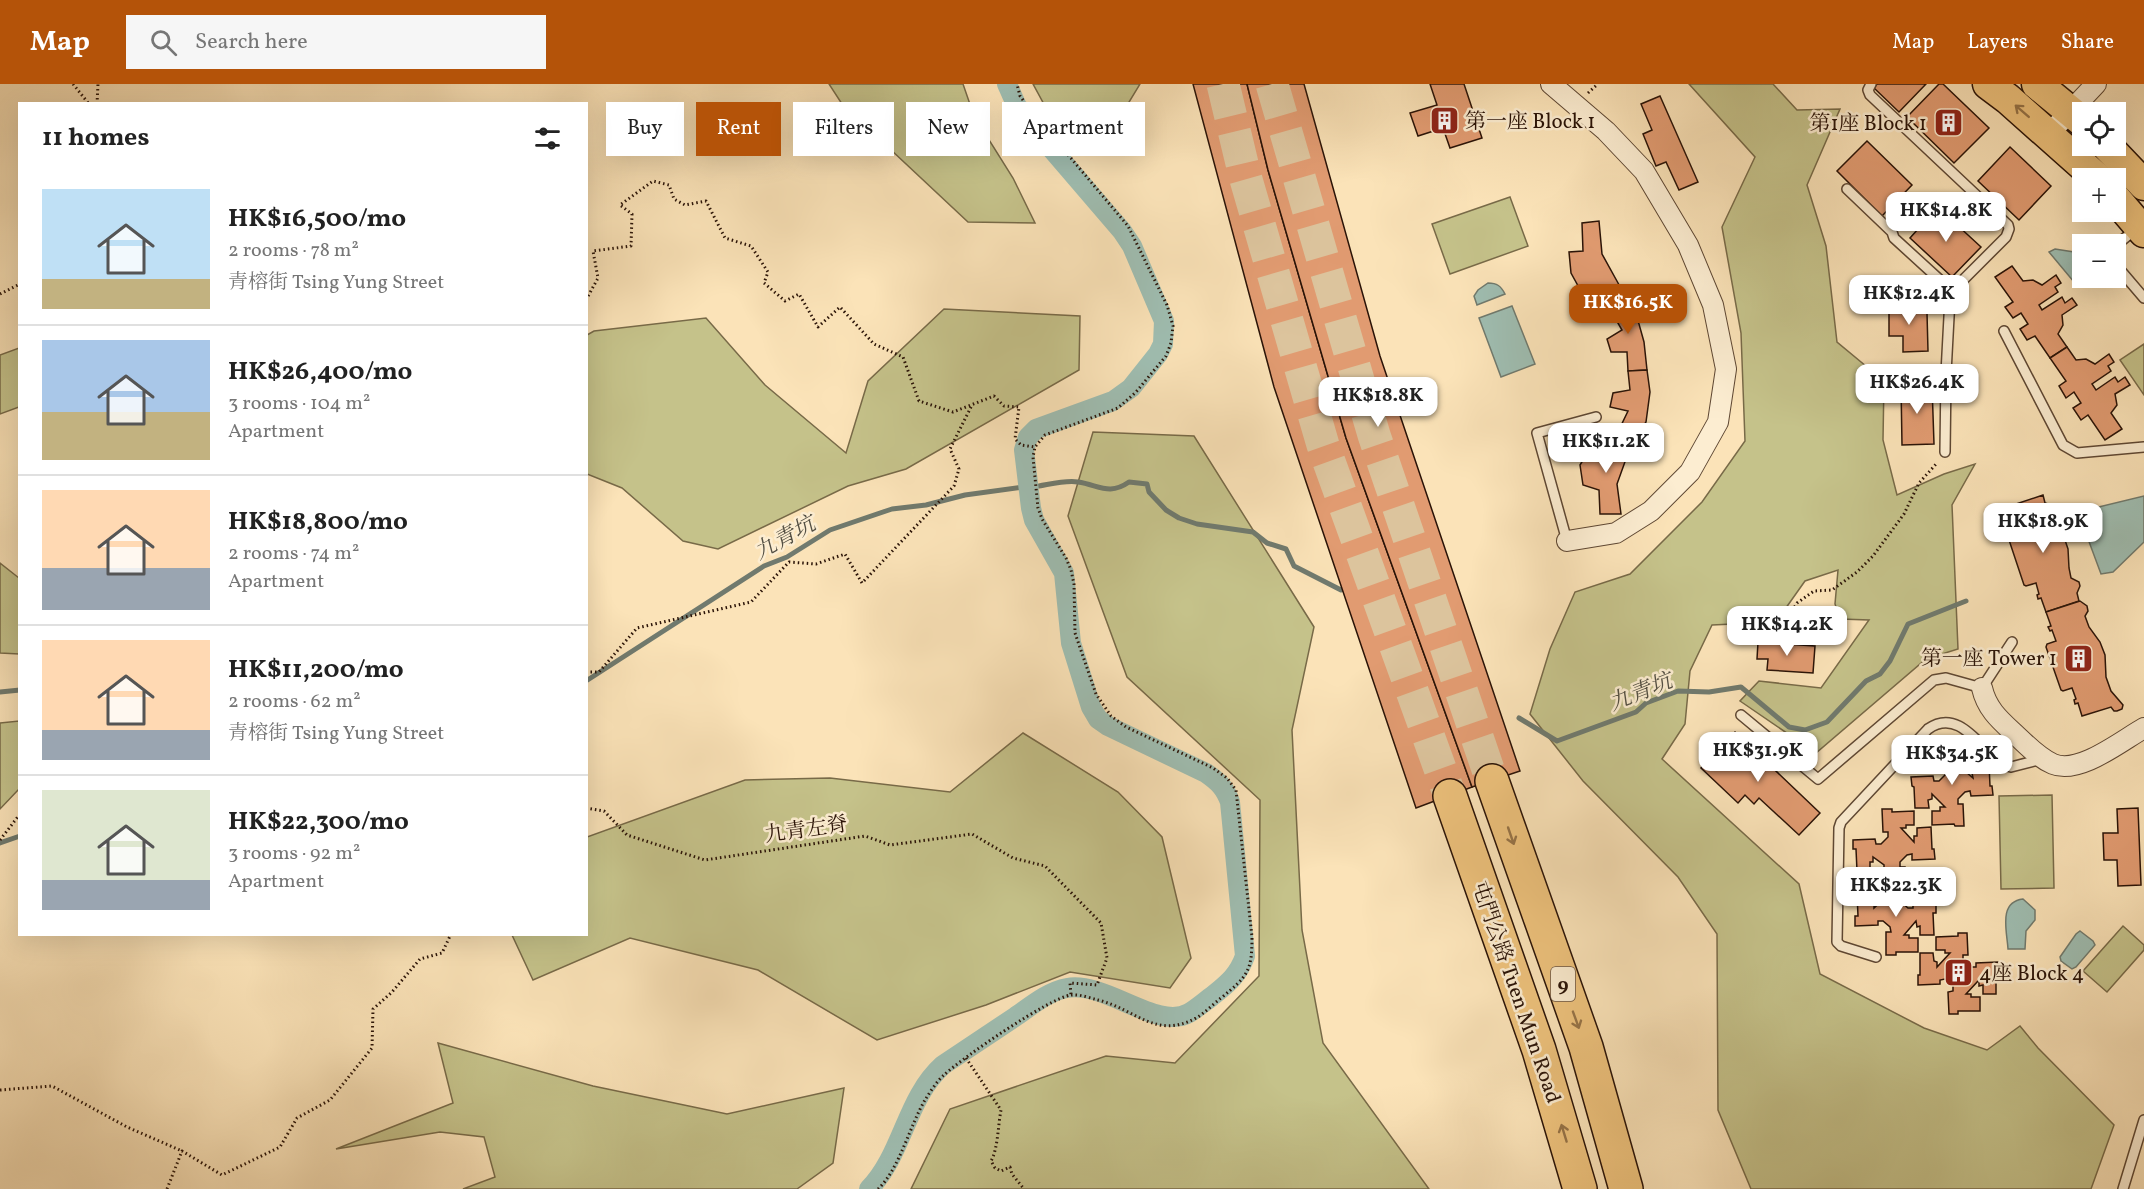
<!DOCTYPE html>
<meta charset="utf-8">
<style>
body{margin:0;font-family:Vollkorn,"Noto Serif TC",serif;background:#f6f6f6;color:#222;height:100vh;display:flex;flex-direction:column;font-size:22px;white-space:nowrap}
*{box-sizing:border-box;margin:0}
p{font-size:20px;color:#767676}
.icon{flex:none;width:33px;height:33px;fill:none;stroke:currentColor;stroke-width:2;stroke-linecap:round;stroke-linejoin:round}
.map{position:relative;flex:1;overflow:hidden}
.drawer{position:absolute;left:18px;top:18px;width:570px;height:834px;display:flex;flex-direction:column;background:#fff;border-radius:0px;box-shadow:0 6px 24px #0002}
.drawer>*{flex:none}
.top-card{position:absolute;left:606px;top:18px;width:570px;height:54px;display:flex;gap:12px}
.tools{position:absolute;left:2072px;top:18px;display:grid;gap:12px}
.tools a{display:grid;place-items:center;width:54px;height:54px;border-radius:0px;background:#fff;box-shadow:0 6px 24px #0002;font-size:30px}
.price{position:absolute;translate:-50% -51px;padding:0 14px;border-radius:12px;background:#fff;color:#222;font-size:20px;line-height:39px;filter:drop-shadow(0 2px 3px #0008)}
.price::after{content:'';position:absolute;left:50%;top:36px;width:18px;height:14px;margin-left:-9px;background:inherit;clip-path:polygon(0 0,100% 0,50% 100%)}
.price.current{background:#b45309;color:#fff}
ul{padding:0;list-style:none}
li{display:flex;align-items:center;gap:18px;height:150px;padding:0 24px}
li+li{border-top:2px solid #e0e0e0}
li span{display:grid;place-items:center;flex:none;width:168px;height:120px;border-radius:0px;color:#555}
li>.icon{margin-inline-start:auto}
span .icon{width:72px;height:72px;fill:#fffc;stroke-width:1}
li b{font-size:26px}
h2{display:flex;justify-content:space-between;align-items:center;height:72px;padding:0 24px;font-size:26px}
.tag{padding:0 21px;border-radius:0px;background:#fff;box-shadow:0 6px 24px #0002;font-size:21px;line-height:54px}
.tag.current{background:#b45309;color:#fff}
header{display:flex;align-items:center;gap:36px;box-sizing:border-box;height:84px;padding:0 30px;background:#b45309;color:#fff}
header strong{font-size:28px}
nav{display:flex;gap:33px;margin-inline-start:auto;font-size:21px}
.search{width:420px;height:54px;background:#f6f6f6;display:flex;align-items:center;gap:15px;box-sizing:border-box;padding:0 21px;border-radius:0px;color:#767676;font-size:22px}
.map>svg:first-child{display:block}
.green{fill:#c5c28a;stroke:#786a48;stroke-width:1.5}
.water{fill:#9fbeb2;stroke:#707a6e;stroke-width:1.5}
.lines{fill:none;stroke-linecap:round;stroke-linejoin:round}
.stream{stroke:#707a6e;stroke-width:5}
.canal{stroke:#9fbeb2;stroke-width:20}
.building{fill:#e19b71;stroke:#2a1307;stroke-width:1.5}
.motorway-tunnel{stroke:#dcc49d;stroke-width:33;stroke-dasharray:33 16;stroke-linecap:butt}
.service-casing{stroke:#5e4733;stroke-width:12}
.minor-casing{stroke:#5e4733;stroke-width:22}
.primary-casing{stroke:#2a1307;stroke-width:33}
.motorway-casing{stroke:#2a1307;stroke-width:36}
.path{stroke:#2a1307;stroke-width:3;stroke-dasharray:1.5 3;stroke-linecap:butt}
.service{stroke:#fcedd1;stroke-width:9}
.minor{stroke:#fcedd1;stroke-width:20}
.primary{stroke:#eec27c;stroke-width:30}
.motorway{stroke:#eec27c;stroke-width:33}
.oneway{stroke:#967347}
.labels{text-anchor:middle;stroke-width:5;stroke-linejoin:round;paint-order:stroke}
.shield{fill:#fcedd1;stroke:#695444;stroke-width:1.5}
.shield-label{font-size:20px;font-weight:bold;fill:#2a1307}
.poi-label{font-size:21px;fill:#2a1307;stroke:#fcedd1;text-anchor:start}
.street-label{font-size:21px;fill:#2a1307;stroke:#fcedd1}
.water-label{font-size:22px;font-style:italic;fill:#534f43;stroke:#fcedd1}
</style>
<header>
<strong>Map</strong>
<div class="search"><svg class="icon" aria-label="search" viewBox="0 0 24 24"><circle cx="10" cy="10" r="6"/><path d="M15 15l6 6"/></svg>Search here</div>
<nav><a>Map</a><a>Layers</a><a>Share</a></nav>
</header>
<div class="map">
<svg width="2144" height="1105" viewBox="0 0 2144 1105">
<rect width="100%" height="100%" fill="#fbe3b8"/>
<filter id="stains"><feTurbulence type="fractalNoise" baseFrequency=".00333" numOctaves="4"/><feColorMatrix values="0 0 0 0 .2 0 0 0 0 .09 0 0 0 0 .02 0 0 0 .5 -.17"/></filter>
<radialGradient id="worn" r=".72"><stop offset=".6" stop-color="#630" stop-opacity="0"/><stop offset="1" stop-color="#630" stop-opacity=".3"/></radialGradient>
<g class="green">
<polygon points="829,0 963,0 974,32 1013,94 1035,139 968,138 842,20"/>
<polygon points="1033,0 1140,0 1120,33 1052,35"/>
<polygon points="1689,0 1773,0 1797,26 1840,25 1807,101 1826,162 1837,258 1884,297 1883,356 1897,411 1944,390 1975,380 1952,421 1958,565 1926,575 1816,669 1740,617 1759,597 1821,604 1869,536 1840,535 1835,520 1838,486 1805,497 1776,538 1712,541 1690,587 1685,640 1662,675 1799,800 1820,890 1924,944 1987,966 2020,942 2038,964 2114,1041 2091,1105 1751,1105 1718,1026 1717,850 1678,793 1583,697 1530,630 1550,565 1575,508 1630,490 1702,418 1745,357 1741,249 1722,143 1755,73"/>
<polygon points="1510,113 1528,162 1450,190 1432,140"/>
<polygon points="944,225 1080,232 1079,286 906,385 848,402 718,465 683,457 622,404 587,390 587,251 594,247 706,234 765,301 846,369 868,297"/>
<polygon points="2144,260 2144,311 2120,276"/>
<polygon points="19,264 19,323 0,330 0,271"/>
<polygon points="1093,348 1194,352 1314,543 1292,646 1302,846 1323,959 1429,1105 911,1105 950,1025 1106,972 1175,979 1259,892 1260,716 1127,593 1068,432"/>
<polygon points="0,479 19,494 19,570 0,569"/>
<polygon points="19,637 19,705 0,725 0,639"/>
<polygon points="1023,649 1118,708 1162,753 1191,874 1170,904 1070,888 986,921 877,956 758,886 630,854 533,896 512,851 586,850 587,753 745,696 830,694 950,708"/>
<polygon points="2052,711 2054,804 2001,805 1999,712"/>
<polygon points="2123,842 2144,861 2144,866 2107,908 2083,887"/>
<polygon points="438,959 593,1002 727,1030 844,1004 833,1079 797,1105 463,1105 495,1093 484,1053 440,1048 336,1065 453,1019"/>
</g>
<g class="water">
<polygon points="2055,165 2074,168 2082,178 2082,192 2074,198 2049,168"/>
<path d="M1488 199C1497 199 1501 202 1505 210L1477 221 1474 212 1478 206Z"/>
<polygon points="1512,222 1535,280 1501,293 1479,234"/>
<polygon points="2144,412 2144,458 2113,488 2101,490 2078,428"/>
<path d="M2023 815 2035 826V836L2026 847 2025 865H2008C2007 847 1998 818 2023 815Z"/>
<polygon points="2080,847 2093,857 2095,861 2076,883 2072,885 2061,877 2060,873 2076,850"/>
</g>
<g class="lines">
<g class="stream">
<path d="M1039 402C1051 400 1066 396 1078 398 1099 401 1109 412 1129 398L1147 400 1149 408 1166 426 1179 434 1197 440 1253 448 1267 459 1286 465 1294 482 1341 506"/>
<polyline points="586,597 764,482 787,473 830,446 892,425 926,421 965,411 1024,403"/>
<polyline points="0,608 20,606"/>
<polyline points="1519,634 1557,657 1636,628 1646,619 1678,607 1709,608 1741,603 1789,643 1805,646 1827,638 1866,597 1880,590 1890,577 1908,540 1966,517"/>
<polyline points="0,759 20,752"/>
</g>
<path class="canal" d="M869 1105C903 1070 906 1014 943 981 967 965 991 949 1015 933 1031 922 1049 907 1067 904 1106 897 1157 947 1189 929 1196 925 1204 918 1211 913 1227 900 1238 892 1245 872L1230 718C1225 704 1219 698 1206 689L1108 642 1098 635 1091 623 1071 559 1064 489 1034 436 1031 424 1024 366 1028 353 1036 345 1113 317 1131 304 1158 270 1163 260 1164 237 1132 162 1122 147 1019 27 1007 0"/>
</g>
<g class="building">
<polygon points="1193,0 1247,0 1268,86 1346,354 1472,703 1416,724 1274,303"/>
<polygon points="1247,0 1304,0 1380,272 1520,687 1472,703 1346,354 1268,86"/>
<polygon points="1430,0 1464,0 1482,54 1450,64 1443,44 1418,52 1410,29 1437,21"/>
<polygon points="1877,0 1926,0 1899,28 1874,4"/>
<polygon points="1939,0 1943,0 1989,44 1954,79 1907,33"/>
<polygon points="1660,12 1698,98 1679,106 1666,78 1656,82 1643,50 1652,46 1641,20"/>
<polygon points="1867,57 1912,101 1882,132 1837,87"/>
<polygon points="2010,63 2051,102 2019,136 1978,97"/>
<polygon points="1943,128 1981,163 1952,193 1910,154 1928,134 1933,138"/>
<polygon points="1599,137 1602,170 1623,208 1608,222 1597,201 1582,209 1571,189 1569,168 1583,167 1582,139"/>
<polygon points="2012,182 2023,197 2033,196 2042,201 2056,191 2061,199 2055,203 2058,208 2039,221 2042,226 2062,213 2065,219 2072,214 2077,221 2062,231 2063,241 2058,250 2067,263 2050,274 2035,252 2027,256 2020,245 2028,240 2021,229 2013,234 2005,223 2013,218 1995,193"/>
<polygon points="1623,208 1639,240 1644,258 1647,286 1628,287 1627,268 1611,268 1607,255 1622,246 1608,222"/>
<polygon points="1911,211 1911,229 1927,229 1928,267 1903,268 1903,252 1889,252 1889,229 1898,228 1897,212"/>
<polygon points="2067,263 2076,276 2086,275 2095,280 2109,270 2114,278 2108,282 2111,287 2092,300 2096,306 2115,293 2118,298 2125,293 2130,301 2115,310 2117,321 2111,329 2122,345 2105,356 2088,331 2081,336 2073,324 2081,319 2074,308 2066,314 2059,302 2066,297 2050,274"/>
<polygon points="1647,286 1650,308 1646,338 1631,361 1616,352 1628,327 1610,323 1613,309 1630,306 1628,287"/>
<polygon points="1901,301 1932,301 1934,360 1902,361"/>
<polygon points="1616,352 1631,361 1617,400 1621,430 1600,430 1599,406 1583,401 1580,381 1591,363 1608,370"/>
<polygon points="2043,411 2045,419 2051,421 2054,425 2050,433 2052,437 2065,456 2068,465 2069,484 2071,494 2079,498 2080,502 2077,509 2079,517 2046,528 2041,514 2038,515 2037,511 2039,510 2036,499 2026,502 2024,501 2009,456 2019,452 2015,441 2013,442 2011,438 2014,437 2010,422"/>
<polygon points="2080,517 2087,522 2088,527 2085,532 2089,543 2100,558 2105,571 2106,593 2111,607 2123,621 2122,625 2117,627 2114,627 2111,623 2082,632 2078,619 2075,620 2074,616 2076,615 2072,604 2063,607 2061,606 2046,563 2047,560 2056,557 2052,546 2050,547 2048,543 2051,542 2046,528"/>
<polygon points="1758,558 1815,562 1813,589 1767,586 1768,575 1757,575"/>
<polygon points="1735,648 1820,729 1799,751 1759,714 1754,720 1745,711 1738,719 1701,684"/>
<polygon points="1940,662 1949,662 1950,665 1971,664 1972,677 1964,677 1964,681 1958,681 1973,694 1972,689 1976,689 1975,680 1989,680 1990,702 1992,702 1993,711 1971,712 1970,707 1965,708 1958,715 1958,720 1963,720 1964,742 1955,742 1954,740 1932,741 1932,727 1940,727 1940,723 1945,723 1932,710 1932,715 1928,716 1929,724 1915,724 1914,703 1912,702 1911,693 1933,692 1934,697 1939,697 1946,690 1946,684 1941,684"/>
<polygon points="2138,724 2141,801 2118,802 2117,776 2104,776 2103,749 2118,749 2117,725"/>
<polygon points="1882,725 1892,725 1892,728 1914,727 1914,741 1906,741 1906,744 1901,744 1914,758 1914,752 1917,752 1917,744 1931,743 1932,765 1934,765 1935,775 1912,776 1912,770 1907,771 1900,778 1900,783 1905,783 1905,796 1884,796 1884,781 1873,773 1873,778 1870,778 1870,787 1857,787 1856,765 1853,765 1853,756 1875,755 1876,760 1881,760 1888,753 1888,748 1883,748"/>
<polygon points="1905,799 1905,812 1901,813 1901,818 1908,824 1913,824 1913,819 1936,819 1936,829 1933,829 1934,851 1920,851 1920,842 1917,843 1916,837 1904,851 1909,851 1909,854 1918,854 1918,868 1896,868 1896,871 1886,871 1886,848 1891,848 1890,843 1883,837 1878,837 1878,841 1855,842 1855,832 1858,832 1857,810 1871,810 1871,818 1874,818 1874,824 1884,815 1884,800"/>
<polygon points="1958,849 1967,849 1968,871 1963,871 1963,877 1971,883 1976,883 1976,879 1998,878 1998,888 1996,888 1996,910 1983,910 1983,901 1979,902 1979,896 1966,910 1971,910 1971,913 1980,913 1980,927 1958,927 1958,930 1949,930 1948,908 1953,907 1953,902 1945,895 1940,896 1940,900 1918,901 1918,891 1920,891 1920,869 1933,869 1934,877 1937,878 1937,883 1950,869 1945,869 1945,866 1936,866 1936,853 1958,852"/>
</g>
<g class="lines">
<g class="motorway-tunnel">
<polyline points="1223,0 1245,92 1323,361 1450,712"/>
<polyline points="1272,0 1374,351 1492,697"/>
</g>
<defs>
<g id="service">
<polyline points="1871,0 1868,6 1870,11 2008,141 2009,145 2006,153 1952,207 1950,214 1946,289 1945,368"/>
<polyline points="1847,105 1892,148 1894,154 1952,207"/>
<polyline points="2115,162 2136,145"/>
<polyline points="2115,180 2144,214"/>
<polyline points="2004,247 2063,361 2077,369 2144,363"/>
<polyline points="1567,457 1537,349 1596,333"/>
<polyline points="1741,631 1818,695 1934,596 1946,594 1982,604 2012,558"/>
<path d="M1876 873 1841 862 1837 858 1839 744 1841 738 1928 645C1959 623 1980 664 2003 681L2011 683 2042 675"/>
<polyline points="2123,1105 2144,1036"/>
</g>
<g id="minor">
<polyline points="1551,0 1606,47 1644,87 1688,161 1713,221 1726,285 1718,338 1690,388 1651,427 1616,449 1567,457"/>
<polyline points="2049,50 2096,0"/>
<path d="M1982 604C1987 626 2001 637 2017 652 2028 662 2039 674 2053 680 2079 691 2121 657 2144 644"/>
</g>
<g id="primary">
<polyline points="1988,0 2008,15 2097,94"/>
<polyline points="2037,0 2082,37"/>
<polyline points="2107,62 2144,101"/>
<polyline points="2115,114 2144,148"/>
</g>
<g id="motorway">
<polyline points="1492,697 1586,963 1626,1105"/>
<polyline points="1450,712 1539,966 1580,1105"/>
</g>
</defs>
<use href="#service" class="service-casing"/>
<use href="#minor" class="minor-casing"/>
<use href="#primary" class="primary-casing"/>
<use href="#motorway" class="motorway-casing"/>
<g class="path">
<polyline points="73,0 89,20"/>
<polyline points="1588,9 1598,0"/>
<polyline points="97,20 98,0"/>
<polyline points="0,210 20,200"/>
<polyline points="586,216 598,194 593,167 631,162 632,130 620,121 653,97 669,101 674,115 685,121 706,117 725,154 751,162 768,188 764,199 785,217 799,210 818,243 840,223 874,260 903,273 919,317 953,328 994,312 1004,322 1019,323 1015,355 1021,361 1035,363"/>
<polyline points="1783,552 1789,532 1797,519 1814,507 1832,506 1857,488 1873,472 1904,430 1919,399 1937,379"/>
<polyline points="586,588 599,588 637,544 751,518 789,478 816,480 845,470 862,499 954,402 959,385 950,365 972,321"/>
<polyline points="586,724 604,727 627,751 705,776 865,752 890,761 972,750 1013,774 1045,782 1101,839 1107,874 1097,901 1070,899 1071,911"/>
<polyline points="0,756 20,730"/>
<path d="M966 974 1001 1026C998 1041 998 1065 991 1077L995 1084 1001 1087 1010 1083 1012 1090 1024 1105"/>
<polyline points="0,1006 52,1002 127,1043 182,1067"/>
<polyline points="167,1105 182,1067 222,1091 280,1063 297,1034 330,1016 372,964 373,925 392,908 420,875 442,869 451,850"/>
<path d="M878 1105C899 1086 910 1041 925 1016 930 1008 937 997 944 991 962 974 1049 914 1071 911 1080 910 1090 914 1098 916 1136 925 1155 956 1196 934 1205 929 1213 920 1221 914 1248 892 1252 887 1252 853L1236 706 1227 694 1213 684 1126 643 1111 632 1096 610 1075 549 1074 500 1071 486 1066 474 1042 435 1038 424 1033 373 1035 363 1045 351 1118 324 1136 308 1166 272 1171 259 1173 242 1167 221 1128 142 1028 23 1020 12 1017 0"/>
</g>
<use href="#service" class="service"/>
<use href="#minor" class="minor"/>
<use href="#primary" class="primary"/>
<use href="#motorway" class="motorway"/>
</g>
<defs><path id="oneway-shaft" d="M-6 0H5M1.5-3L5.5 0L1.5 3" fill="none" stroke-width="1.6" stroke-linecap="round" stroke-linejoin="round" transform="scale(1.5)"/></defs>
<g class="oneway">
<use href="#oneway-shaft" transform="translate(2022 27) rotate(-139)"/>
<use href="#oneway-shaft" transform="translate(1511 752) rotate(71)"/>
<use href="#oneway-shaft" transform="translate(1576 936) rotate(70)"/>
<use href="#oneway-shaft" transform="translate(1564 1049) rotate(-107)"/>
</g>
<defs>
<symbol id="building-square" viewBox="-11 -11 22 22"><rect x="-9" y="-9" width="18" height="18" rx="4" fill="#8f2418" stroke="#fcedd1"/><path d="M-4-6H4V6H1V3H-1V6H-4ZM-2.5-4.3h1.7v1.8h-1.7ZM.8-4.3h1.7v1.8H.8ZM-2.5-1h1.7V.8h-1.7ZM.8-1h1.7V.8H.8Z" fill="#fff"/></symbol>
</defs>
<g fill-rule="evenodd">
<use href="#building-square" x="1428" y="20" width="33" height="33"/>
<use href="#building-square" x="1932" y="22" width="33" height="33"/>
<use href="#building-square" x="2062" y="558" width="33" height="33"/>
<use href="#building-square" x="1942" y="872" width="33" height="33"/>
</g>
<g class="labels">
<rect class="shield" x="1551" y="883" width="24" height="34" rx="4.5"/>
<g class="shield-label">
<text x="1563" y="907">9</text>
</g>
<g class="poi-label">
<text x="1465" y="44">第一座 Block 1</text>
<text x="1927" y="46" text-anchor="end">第1座 Block 1</text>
<text x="2057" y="581" text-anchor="end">第一座 Tower 1</text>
<text x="1979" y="896">4座 Block 4</text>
</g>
<g class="street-label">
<text transform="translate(806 745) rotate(-8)" y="7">九青左脊</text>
<text transform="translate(1517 908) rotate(71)" y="7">屯門公路 Tuen Mun Road</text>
</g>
<g class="water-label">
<text transform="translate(784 453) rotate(-29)" y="8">九青坑</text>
<text transform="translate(1640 607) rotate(-22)" y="8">九青坑</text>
</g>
</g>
<rect width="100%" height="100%" filter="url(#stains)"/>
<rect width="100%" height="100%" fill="url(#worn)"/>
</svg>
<div class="tools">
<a><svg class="icon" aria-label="locate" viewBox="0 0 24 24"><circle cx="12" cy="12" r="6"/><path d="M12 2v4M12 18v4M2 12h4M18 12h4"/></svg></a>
<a>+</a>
<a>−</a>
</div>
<b class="price" style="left:1946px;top:159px">HK$14.8K</b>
<b class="price" style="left:1909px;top:242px">HK$12.4K</b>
<b class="price current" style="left:1628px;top:251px">HK$16.5K</b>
<b class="price" style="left:1917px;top:331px">HK$26.4K</b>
<b class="price" style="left:1378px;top:344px">HK$18.8K</b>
<b class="price" style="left:1606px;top:390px">HK$11.2K</b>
<b class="price" style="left:2043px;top:470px">HK$18.9K</b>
<b class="price" style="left:1787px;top:573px">HK$14.2K</b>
<b class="price" style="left:1758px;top:699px">HK$31.9K</b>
<b class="price" style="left:1952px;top:702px">HK$34.5K</b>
<b class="price" style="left:1896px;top:834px">HK$22.3K</b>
<div class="top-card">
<a class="tag">Buy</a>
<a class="tag current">Rent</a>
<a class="tag">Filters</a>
<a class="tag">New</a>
<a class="tag">Apartment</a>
</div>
<section class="drawer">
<h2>11 homes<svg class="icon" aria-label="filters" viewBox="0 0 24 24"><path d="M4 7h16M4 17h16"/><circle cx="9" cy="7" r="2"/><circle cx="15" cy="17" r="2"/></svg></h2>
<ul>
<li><span style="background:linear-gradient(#bfe0f5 75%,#c2b280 0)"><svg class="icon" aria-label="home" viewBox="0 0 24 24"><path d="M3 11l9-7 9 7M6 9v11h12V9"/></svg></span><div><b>HK$16,500/mo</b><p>2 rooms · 78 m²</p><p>青榕街 Tsing Yung Street</p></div></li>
<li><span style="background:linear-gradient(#a9c7e8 60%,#c2b280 0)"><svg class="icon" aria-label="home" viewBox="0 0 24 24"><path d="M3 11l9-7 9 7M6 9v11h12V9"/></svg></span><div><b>HK$26,400/mo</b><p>3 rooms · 104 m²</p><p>Apartment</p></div></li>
<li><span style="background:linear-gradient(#ffd9b3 65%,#9aa5b1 0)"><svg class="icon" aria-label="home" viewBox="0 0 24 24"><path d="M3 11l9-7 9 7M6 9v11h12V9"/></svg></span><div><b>HK$18,800/mo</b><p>2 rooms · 74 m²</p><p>Apartment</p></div></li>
<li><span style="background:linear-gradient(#ffd9b3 75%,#9aa5b1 0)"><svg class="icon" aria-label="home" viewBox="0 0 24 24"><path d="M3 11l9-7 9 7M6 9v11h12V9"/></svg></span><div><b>HK$11,200/mo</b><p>2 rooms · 62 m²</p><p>青榕街 Tsing Yung Street</p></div></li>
<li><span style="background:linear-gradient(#dfe7d0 75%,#9aa5b1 0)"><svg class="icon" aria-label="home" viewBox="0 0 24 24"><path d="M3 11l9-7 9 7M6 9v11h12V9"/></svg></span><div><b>HK$22,300/mo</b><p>3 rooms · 92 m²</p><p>Apartment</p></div></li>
</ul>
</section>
</div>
